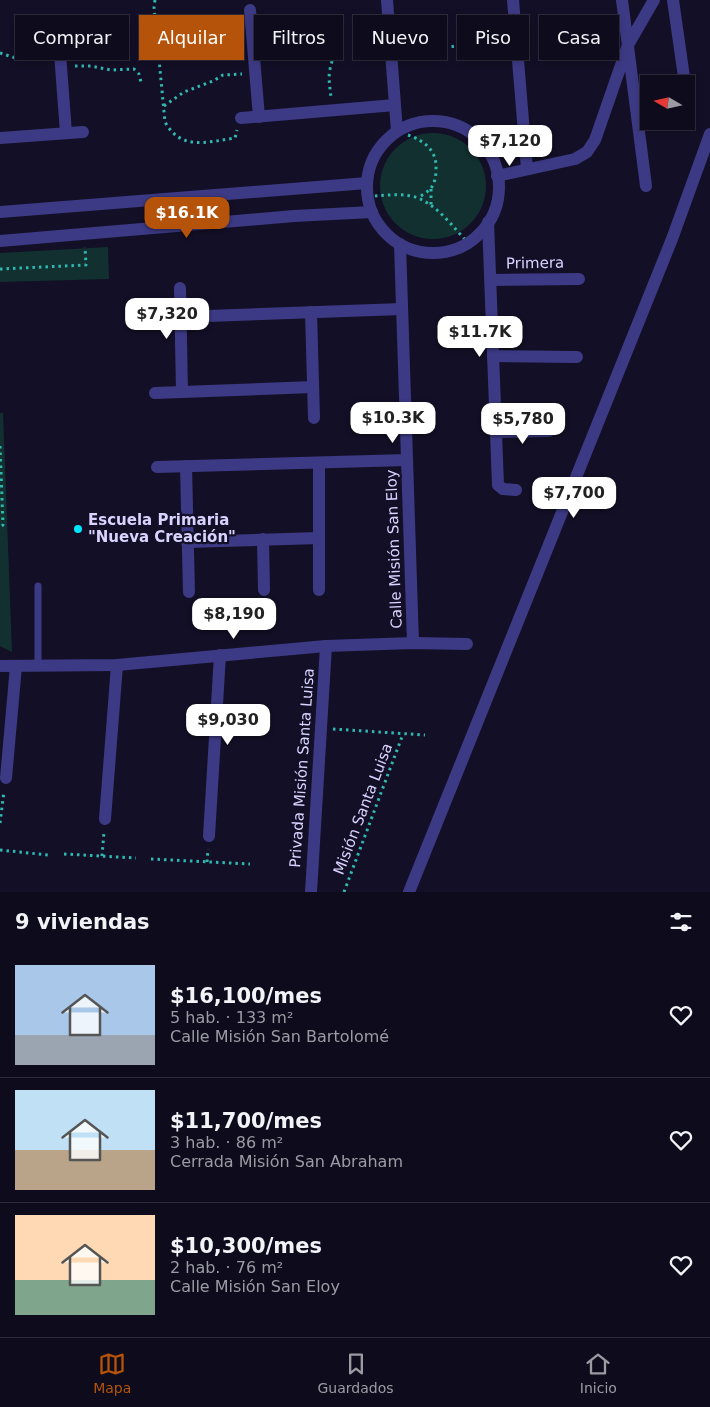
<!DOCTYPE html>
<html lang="es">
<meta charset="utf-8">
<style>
body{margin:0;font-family:"DejaVu Sans",sans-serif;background:#171425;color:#f1f3f6;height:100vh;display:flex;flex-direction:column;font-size:19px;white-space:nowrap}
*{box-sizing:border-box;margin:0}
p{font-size:16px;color:#9b9ba3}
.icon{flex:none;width:28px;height:28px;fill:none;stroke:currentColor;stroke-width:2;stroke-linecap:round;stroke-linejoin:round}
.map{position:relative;height:892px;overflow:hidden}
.details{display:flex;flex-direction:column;background:#0e0b1c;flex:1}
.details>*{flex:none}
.guide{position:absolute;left:15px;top:15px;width:680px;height:45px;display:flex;gap:10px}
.needle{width:32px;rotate:279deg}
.tools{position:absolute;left:640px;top:75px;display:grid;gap:10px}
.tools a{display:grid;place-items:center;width:55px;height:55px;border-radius:0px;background:#0e0b1c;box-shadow:0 2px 8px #0003,0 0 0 1px #2e2b3b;font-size:25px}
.price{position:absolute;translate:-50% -42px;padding:0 11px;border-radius:10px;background:#fff;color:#222;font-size:16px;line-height:32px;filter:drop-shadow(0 1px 2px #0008)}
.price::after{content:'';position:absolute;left:50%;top:30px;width:15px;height:11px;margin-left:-8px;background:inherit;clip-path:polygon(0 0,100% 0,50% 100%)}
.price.current{background:#b45309;color:#fff}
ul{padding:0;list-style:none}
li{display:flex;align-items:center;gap:15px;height:125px;padding:0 15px}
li+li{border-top:1px solid #2e2b3b}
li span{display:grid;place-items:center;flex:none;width:140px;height:100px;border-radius:0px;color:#555}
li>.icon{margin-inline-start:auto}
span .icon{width:60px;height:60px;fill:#fffc;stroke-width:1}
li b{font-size:21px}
h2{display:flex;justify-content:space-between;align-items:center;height:60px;padding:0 15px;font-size:21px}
.chip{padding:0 18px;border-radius:0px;background:#0e0b1c;box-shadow:0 2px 8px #0003,0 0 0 1px #2e2b3b;font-size:18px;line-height:45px}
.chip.current{background:#b45309;color:#fff}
.tab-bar{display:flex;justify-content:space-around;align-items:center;height:70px;border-top:1px solid #2e2b3b;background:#0e0b1c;font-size:14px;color:#9b9ba3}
.tab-bar a{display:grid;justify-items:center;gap:2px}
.tab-bar .current{color:#b45309}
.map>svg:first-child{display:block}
.green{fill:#12302f}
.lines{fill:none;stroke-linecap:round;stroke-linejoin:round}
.path{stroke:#2fb8b0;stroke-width:3;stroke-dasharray:2.5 4;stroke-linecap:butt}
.service{stroke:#3d3a85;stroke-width:7}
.minor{stroke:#3d3a85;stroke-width:12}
.poi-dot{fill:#00e5ff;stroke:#130f26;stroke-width:2}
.labels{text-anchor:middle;stroke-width:4.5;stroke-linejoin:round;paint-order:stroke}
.street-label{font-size:15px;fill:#d9d4ff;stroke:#130f26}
.poi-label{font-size:15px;font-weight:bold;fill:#d9d4ff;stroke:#130f26;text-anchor:start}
</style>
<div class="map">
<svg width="710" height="892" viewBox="0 0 710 892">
<rect width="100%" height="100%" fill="#130f26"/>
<g class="green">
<circle cx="433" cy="186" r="53"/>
<polygon points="108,247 109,279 0,282 0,253"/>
<polygon points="0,413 3,413 12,652 0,646"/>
</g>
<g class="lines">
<g class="path">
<path d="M155 0 154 7 165 122C181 151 207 142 235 138L237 130"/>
<path d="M264 35H278L294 27 301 29 304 37H322L330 39C339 57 333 53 330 69 328 78 330 88 331 97"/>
<polyline points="445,47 503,43"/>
<polyline points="0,53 22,60 48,56"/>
<polyline points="75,66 91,66 111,70 134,69 139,74 141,82"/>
<polyline points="164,106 184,92 213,81 223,75 242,74"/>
<path d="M408 135C425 141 437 151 436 169 436 176 435 183 431 188 428 192 422 195 418 198"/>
<polyline points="431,189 431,205"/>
<path d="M375 196C389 195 405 193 418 198 438 206 454 228 468 243"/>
<polyline points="0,269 86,265 85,247"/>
<polyline points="0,446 3,525 0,526"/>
<polyline points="333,729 425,735"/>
<polyline points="0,823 4,791"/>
<polyline points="0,850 48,855"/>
<polyline points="64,854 136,858"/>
<polyline points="102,856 104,832"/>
<polyline points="151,859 250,864"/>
<polyline points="207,862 208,849"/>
<polyline points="344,892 403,734"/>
</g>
<polyline class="service" points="38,586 38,666"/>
<g class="minor">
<polyline points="387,0 397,131"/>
<polyline points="513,0 527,169"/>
<polyline points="622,0 646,186"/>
<polyline points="673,0 685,84"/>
<polyline points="250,10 259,117"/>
<polyline points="60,53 66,133"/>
<polyline points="241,118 395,105"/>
<circle cx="433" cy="187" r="66"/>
<polyline points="0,138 83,132"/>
<polyline points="497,176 575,159 587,152 595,140 628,45 654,0"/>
<polyline points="0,212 367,183"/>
<polyline points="488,222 498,485 503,489 516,490"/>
<polyline points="0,241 294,216 372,212"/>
<polyline points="400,244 413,643"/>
<polyline points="491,280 579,279"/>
<polyline points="180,288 182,392"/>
<polyline points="311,312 314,418"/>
<polyline points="180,317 402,309"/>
<polyline points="493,356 577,357"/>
<polyline points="155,393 313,387"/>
<polyline points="497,432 549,431"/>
<polyline points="186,466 189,592"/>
<polyline points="157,467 407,460"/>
<polyline points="263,539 264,590"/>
<polyline points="187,542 319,538"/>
<polyline points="319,590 319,463"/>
<polyline points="0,666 117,665 326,646 413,643 467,644"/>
<polyline points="6,778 16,666"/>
<polyline points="105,819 117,665"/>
<polyline points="209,836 220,655"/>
<polyline points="311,892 326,646"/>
<polyline points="409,892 672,239 710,134"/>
</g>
</g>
<circle class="poi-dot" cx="78" cy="529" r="5"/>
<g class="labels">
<g class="street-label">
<text transform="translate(535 263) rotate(-1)" y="5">Primera</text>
<text transform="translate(394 549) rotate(-92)" y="5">Calle Misión San Eloy</text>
<text transform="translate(302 768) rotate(-86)" y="5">Privada Misión Santa Luisa</text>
<text transform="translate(363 809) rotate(-69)" y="5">Misión Santa Luisa</text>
</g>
<g class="poi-label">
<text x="88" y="525">Escuela Primaria<tspan x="88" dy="17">"Nueva Creación"</tspan></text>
</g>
</g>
</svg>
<div class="tools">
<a><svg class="needle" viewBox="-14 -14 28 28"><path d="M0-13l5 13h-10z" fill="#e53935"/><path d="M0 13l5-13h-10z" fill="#9b9ba3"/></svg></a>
</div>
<b class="price" style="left:510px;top:167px">$7,120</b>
<b class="price current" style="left:187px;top:239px">$16.1K</b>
<b class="price" style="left:167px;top:340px">$7,320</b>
<b class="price" style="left:480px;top:358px">$11.7K</b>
<b class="price" style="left:393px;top:444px">$10.3K</b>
<b class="price" style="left:523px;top:445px">$5,780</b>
<b class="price" style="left:574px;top:519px">$7,700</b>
<b class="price" style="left:234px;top:640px">$8,190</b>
<b class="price" style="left:228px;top:746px">$9,030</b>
<div class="guide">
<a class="chip">Comprar</a>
<a class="chip current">Alquilar</a>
<a class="chip">Filtros</a>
<a class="chip">Nuevo</a>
<a class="chip">Piso</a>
<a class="chip">Casa</a>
</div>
</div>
<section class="details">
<h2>9 viviendas<svg class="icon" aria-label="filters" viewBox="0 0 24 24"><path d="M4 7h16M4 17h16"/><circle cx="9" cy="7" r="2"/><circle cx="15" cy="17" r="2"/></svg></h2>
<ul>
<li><span style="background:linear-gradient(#a9c7e8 70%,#9aa5b1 0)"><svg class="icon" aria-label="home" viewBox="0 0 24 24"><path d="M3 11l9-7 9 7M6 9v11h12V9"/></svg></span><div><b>$16,100/mes</b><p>5 hab. · 133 m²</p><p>Calle Misión San Bartolomé</p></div><svg class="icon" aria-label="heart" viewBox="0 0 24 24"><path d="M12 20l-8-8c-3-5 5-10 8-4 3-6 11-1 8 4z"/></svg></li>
<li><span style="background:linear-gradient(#bfe0f5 60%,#b9a48a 0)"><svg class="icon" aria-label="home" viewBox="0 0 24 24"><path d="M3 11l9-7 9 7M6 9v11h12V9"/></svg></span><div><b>$11,700/mes</b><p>3 hab. · 86 m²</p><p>Cerrada Misión San Abraham</p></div><svg class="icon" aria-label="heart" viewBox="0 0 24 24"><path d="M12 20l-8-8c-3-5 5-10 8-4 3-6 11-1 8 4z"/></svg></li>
<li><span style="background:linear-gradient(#ffd9b3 65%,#7fa58c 0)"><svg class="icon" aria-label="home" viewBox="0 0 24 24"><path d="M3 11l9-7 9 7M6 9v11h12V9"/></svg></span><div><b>$10,300/mes</b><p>2 hab. · 76 m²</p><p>Calle Misión San Eloy</p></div><svg class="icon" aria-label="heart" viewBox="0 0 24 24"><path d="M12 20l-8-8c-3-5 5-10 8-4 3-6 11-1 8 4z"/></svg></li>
</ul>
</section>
<nav class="tab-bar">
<a class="current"><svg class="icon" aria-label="map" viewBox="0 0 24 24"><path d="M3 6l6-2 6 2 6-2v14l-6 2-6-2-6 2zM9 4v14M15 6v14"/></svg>Mapa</a>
<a><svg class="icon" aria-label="saved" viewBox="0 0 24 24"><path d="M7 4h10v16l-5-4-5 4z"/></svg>Guardados</a>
<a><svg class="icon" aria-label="home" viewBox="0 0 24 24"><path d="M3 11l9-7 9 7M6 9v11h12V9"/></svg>Inicio</a>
</nav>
